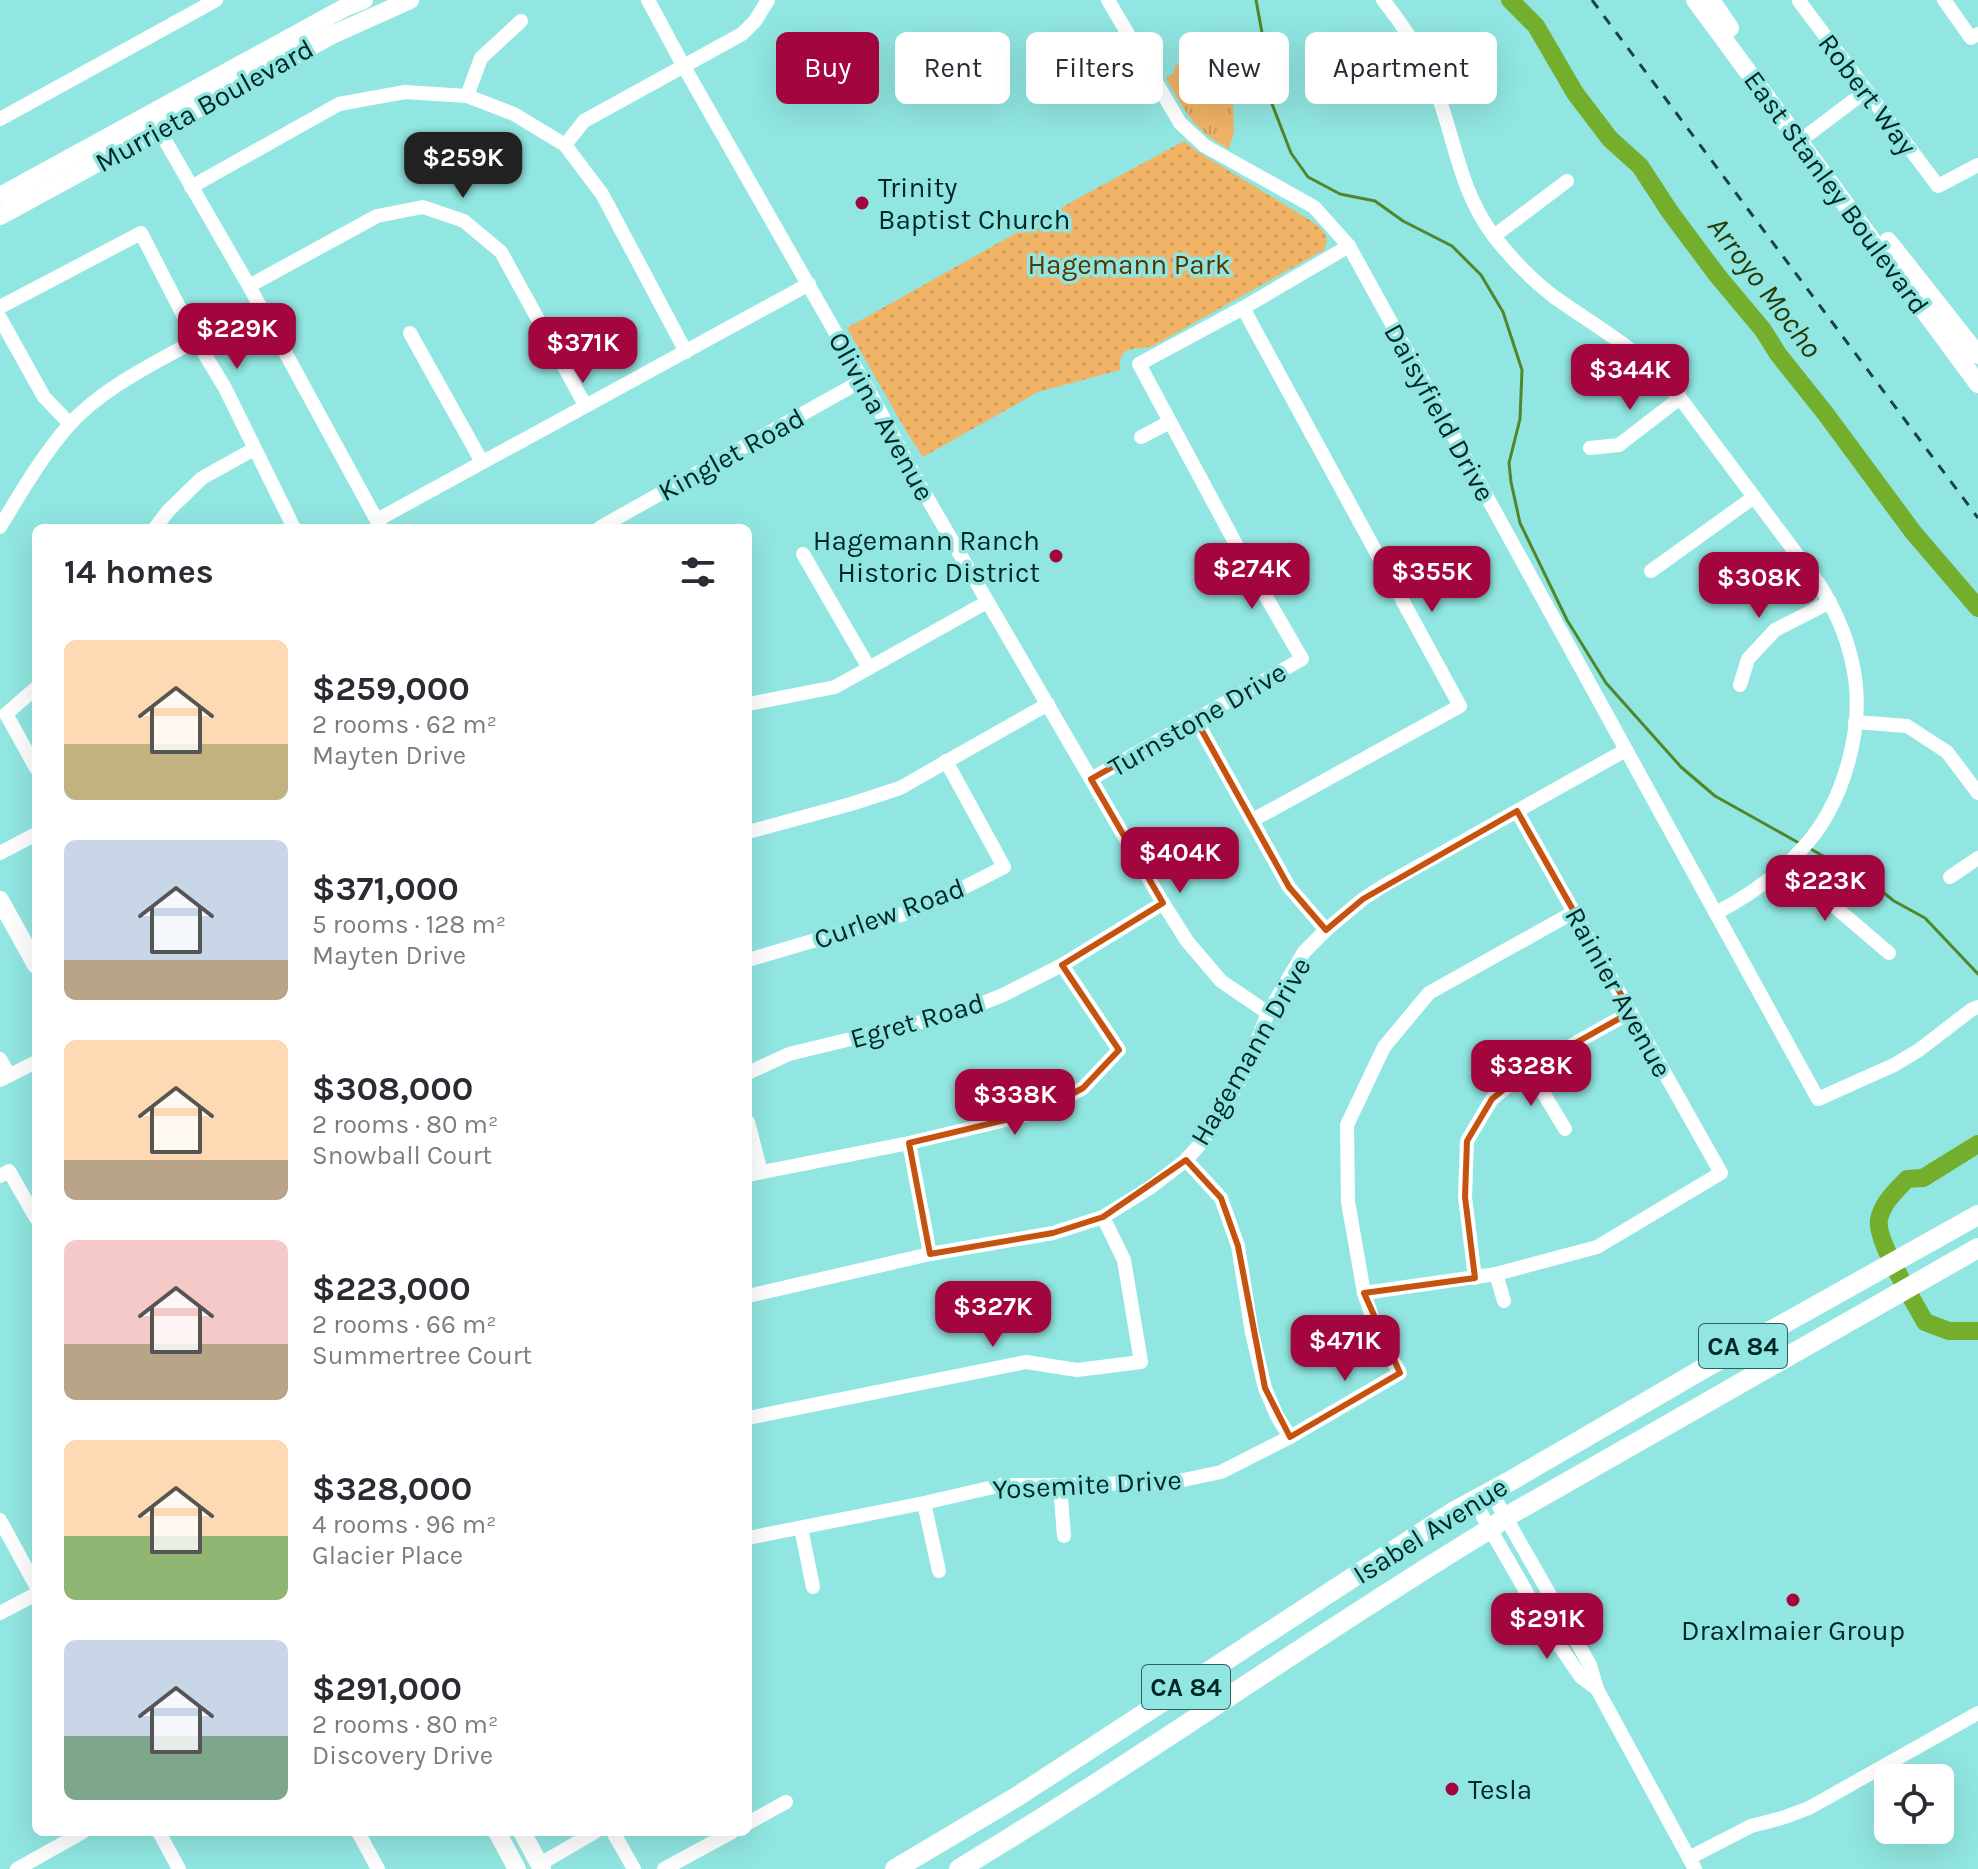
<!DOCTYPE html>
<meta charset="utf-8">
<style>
body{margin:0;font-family:Karla,sans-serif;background:#f7f7f7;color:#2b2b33;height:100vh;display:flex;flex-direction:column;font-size:30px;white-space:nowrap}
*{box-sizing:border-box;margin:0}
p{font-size:26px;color:#7c7c81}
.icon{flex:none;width:44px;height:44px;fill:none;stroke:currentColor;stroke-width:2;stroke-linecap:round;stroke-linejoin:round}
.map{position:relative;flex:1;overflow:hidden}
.side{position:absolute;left:32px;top:524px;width:720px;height:1312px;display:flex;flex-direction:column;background:#fff;border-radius:12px;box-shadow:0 8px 32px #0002}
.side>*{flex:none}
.top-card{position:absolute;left:776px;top:32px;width:760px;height:72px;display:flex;gap:16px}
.buttons{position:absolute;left:1874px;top:1764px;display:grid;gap:16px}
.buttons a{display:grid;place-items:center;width:80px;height:80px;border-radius:12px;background:#fff;box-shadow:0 8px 32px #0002;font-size:40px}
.price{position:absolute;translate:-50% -68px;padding:0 18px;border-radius:16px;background:#a3063e;color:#fff;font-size:26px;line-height:52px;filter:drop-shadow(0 2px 4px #0008)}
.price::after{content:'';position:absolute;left:50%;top:48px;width:24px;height:18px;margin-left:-12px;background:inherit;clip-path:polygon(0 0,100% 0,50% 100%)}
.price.selected{background:#222;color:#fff}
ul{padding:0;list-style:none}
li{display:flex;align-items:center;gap:24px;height:200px;padding:0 32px}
li span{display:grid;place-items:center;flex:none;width:224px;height:160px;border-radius:12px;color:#555}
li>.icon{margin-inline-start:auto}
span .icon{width:96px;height:96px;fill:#fffc;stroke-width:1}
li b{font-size:34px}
h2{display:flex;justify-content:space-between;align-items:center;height:96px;padding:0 32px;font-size:34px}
.pill{padding:0 28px;border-radius:12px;background:#fff;box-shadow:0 8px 32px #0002;font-size:28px;line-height:72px}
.pill.selected{background:#a3063e;color:#fff}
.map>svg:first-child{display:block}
.grass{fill:url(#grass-tufts)}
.park{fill:url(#park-dots)}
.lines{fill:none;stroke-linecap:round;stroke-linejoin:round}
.stream{stroke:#51862a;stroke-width:3}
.river{stroke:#73ae2c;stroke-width:18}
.minor{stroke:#fff;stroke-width:14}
.major{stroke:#fff;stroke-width:18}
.highway{stroke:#fff;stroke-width:20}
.rail{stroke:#174442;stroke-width:3;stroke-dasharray:10 10;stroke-linecap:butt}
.marked{fill:none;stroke:#c65210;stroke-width:6;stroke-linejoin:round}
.poi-dot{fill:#a3063e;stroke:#91e6e1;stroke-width:3}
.labels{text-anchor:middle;stroke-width:7;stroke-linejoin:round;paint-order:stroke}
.shield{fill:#91e6e1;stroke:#2d615e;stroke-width:2}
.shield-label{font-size:26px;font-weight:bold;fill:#022826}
.street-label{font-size:28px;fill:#022826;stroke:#91e6e1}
.poi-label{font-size:28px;fill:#022826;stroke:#91e6e1;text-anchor:start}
.park-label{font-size:28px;fill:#583600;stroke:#91e6e1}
.water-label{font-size:30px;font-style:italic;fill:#253b09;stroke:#91e6e1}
</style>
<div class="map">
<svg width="1978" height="1869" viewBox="0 0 1978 1869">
<defs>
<pattern id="grass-tufts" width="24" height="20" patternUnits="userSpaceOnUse" patternTransform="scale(2)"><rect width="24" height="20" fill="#f1b366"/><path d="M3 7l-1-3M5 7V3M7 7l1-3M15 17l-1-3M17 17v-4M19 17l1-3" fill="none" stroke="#cd9a58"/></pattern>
<pattern id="park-dots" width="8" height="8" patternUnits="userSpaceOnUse" patternTransform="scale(2)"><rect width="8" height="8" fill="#f1b366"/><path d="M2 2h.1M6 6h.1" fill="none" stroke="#cd9a58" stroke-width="1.8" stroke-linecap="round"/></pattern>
</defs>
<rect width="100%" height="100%" fill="#91e6e1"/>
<path class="grass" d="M1202 53 1213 54 1220 59 1232 86 1234 132 1229 149C1193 129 1186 113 1166 78L1174 73 1175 66Z"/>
<path class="park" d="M1184 141 1198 152 1313 222C1323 230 1331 237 1324 250L1153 346C1136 351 1118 343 1120 370L1038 392 923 457 908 434 847 328 1084 195Z"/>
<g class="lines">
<g class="stream">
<polyline points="1256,0 1267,60 1267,91 1291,153 1308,177 1340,194 1375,201 1403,221 1452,246 1481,275 1503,312 1522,370 1520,419 1509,463 1511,482 1520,523 1567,620 1606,683 1681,767 1715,796 1799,843"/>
<polyline points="1809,848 1874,885 1894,901 1925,918 1978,974"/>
</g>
<g class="river">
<polyline points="1510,0 1536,26 1575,93 1610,139 1640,166 1670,212 1717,275 1763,330 1778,354 1825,413 1913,532 1978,608"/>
<path d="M1978 1144 1923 1178 1907 1179C1896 1191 1882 1203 1879 1220 1875 1240 1914 1301 1925 1322L1949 1331H1978"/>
</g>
<g class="minor">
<polyline points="648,0 683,65 870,393 922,489 1163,903 1187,941 1221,981 1268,1013"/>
<polyline points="1108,0 1180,123 1205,146 1314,207 1349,246 1818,1099 1894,1065 1919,1050 1971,1010 1978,1007"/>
<path d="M1383 0C1402 24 1419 49 1431 77 1454 130 1457 187 1493 235 1510 257 1531 279 1553 296 1579 315 1607 331 1632 351 1650 366 1665 381 1680 398L1819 584C1834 608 1846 634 1852 662 1867 724 1844 806 1800 851 1776 877 1748 896 1716 913"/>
<polyline points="1800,0 1799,1 1938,186 1978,165"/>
<polyline points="1944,0 1971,38 1978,34"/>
<polyline points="467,96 481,58 521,21"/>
<polyline points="0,119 216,0"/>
<polyline points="155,123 249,286 381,528"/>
<polyline points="1809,134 1866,91"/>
<polyline points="565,145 584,121 742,34 755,21 768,0"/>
<polyline points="191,187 339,104 405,92 467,96 514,114 565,145 602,194 686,352"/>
<polyline points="1494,236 1567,181"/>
<polyline points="249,286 377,216 423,207 464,221 501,252 585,405"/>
<polyline points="0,307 141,233 196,340 225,388 294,528"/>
<polyline points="1243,308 1460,706 1253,820"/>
<polyline points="0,318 44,397 70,424"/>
<polyline points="410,333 482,462"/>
<polyline points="1141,437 1170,422"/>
<polyline points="1590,448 1619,445 1680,398"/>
<polyline points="377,520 809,284"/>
<path d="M0 527C21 492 42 456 69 425 102 388 153 364 196 340"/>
<polyline points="155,528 168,511 202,478 254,449"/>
<polyline points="599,528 863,380"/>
<polyline points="803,554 869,668"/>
<polyline points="1210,564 1238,548"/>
<polyline points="1651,571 1754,497"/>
<polyline points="1740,685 1748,659 1775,630 1830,602"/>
<polyline points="36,688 6,714 36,768"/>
<polyline points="748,704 835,687 987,602"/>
<polyline points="1196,720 1289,887 1326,930"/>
<polyline points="1855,722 1907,726 1947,752 1978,793"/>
<polyline points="1091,779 1302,659 1238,548 1139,364 1243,308 1349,246"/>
<polyline points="748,832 851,804 900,788 1048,704"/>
<polyline points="0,853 36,834"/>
<polyline points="1786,865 1889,953"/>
<polyline points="1950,877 1978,858"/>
<polyline points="748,960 904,914 955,892 1004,867 946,761"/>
<polyline points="0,1059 9,1075"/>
<polyline points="1529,1069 1565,1129"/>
<polyline points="748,1073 789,1054 958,1013 1003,995 1062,965 1163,903"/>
<polyline points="0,1080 36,1062"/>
<polyline points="748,1122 761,1172"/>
<polyline points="909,1143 930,1254"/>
<polyline points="1186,1160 1221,1198 1238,1246 1252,1333 1265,1388 1277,1416 1290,1437"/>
<polyline points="748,1175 909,1143 1039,1112 1083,1088 1119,1050 1062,965"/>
<polyline points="0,1176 9,1171 36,1218"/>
<polyline points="1496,1274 1504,1301"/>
<polyline points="1475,1278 1465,1197 1467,1141 1492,1099 1529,1069 1631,1012"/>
<polyline points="1364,1293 1496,1274 1597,1247 1721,1173 1517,811"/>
<polyline points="748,1296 930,1254 1053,1233 1103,1217 1151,1187 1186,1160 1202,1142 1218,1119 1244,1073 1268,1013 1304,952 1326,930 1363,899 1383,886 1626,750"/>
<polyline points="748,1418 1026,1362 1077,1370 1141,1362 1124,1260 1103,1217"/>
<polyline points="1060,1485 1064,1536"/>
<polyline points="1490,1490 1590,1665 1597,1689 1695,1869"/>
<polyline points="1474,1501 1546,1626 1581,1677 1597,1689"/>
<polyline points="924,1503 939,1571"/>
<polyline points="0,1520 36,1586"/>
<polyline points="801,1528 813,1587"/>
<polyline points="748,1538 924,1503 1002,1485 1060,1485 1174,1482 1221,1472 1290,1437 1400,1373 1379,1337 1364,1293 1348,1202 1347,1125 1384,1047 1429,993 1574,912"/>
<polyline points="0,1613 36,1594"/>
<polyline points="748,1823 786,1802"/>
<polyline points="159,1832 179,1869"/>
<polyline points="358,1832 378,1869"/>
<polyline points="613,1832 634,1869"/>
<polyline points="1689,1858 1751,1826 1782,1818 1809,1808 1978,1713"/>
<polyline points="540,1864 595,1832"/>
<polyline points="17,1869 83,1832"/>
<polyline points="664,1869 732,1832"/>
</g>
<g class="major">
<polyline points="1695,0 1978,384"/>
<polyline points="1711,0 1730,28"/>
<polyline points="0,196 344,8 364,0"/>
<polyline points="0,216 332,35 410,0"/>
<polyline points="1888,241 1978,355"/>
<polyline points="0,900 36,965"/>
<polyline points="497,1832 517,1869"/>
<polyline points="522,1832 542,1869"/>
</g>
<g class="highway">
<polyline points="895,1869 1018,1796 1453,1512 1512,1480 1708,1366 1978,1215"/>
<path d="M959 1869C1139 1761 1310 1638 1490 1529L1506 1517 1978 1248"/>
</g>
<polyline class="rail" points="1592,0 1978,518"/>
</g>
<path class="marked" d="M1196 720 1289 887 1326 930 1363 899 1517 811 1631 1012 1529 1069 1492 1099 1467 1141 1465 1197 1475 1278 1364 1293 1400 1373 1290 1437 1265 1388 1238 1246 1221 1198 1186 1160 1103 1217 1053 1233 930 1254 909 1143 1039 1112 1083 1088 1119 1050 1062 965 1163 903 1091 779Z"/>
<g class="poi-dot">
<circle cx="862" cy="203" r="8"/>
<circle cx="1056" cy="556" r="8"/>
<circle cx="1793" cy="1600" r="8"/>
<circle cx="1452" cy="1789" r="8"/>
</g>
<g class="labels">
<g class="shield">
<rect x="1699" y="1324" width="88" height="44" rx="6"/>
<rect x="1142" y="1665" width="88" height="44" rx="6"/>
</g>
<g class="shield-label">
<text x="1743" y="1355">CA 84</text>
<text x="1186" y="1696">CA 84</text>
</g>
<g class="street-label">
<text transform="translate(1868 94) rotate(53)" y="10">Robert Way</text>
<text transform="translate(204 105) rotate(-29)" y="10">Murrieta Boulevard</text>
<text transform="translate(1837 192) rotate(54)" y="10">East Stanley Boulevard</text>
<text transform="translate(1440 412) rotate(61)" y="10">Daisyfield Drive</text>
<text transform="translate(882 416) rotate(61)" y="10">Olivina Avenue</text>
<text transform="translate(731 454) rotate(-29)" y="10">Kinglet Road</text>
<text transform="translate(1197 719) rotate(-30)" y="10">Turnstone Drive</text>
<text transform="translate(889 913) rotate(-20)" y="10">Curlew Road</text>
<text transform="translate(1619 992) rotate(61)" y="10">Rainier Avenue</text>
<text transform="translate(917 1020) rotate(-16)" y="10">Egret Road</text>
<text transform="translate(1250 1051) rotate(-60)" y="10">Hagemann Drive</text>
<text transform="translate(1087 1484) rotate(-3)" y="10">Yosemite Drive</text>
<text transform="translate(1430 1530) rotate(-32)" y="10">Isabel Avenue</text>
</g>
<g class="poi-label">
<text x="878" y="197">Trinity<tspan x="878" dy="32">Baptist Church</tspan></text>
<text x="1040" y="550" text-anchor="end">Hagemann Ranch<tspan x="1040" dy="32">Historic District</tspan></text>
<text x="1793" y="1640" text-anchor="middle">Draxlmaier Group</text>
<text x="1468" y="1799">Tesla</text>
</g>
<g class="park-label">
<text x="1129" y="274">Hagemann Park</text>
</g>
<g class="water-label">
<text transform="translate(1765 287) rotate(53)" y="10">Arroyo Mocho</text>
</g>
</g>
</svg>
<div class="buttons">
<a><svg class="icon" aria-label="locate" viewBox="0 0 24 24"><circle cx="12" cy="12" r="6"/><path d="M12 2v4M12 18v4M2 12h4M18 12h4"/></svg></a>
</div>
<b class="price selected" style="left:463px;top:200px">$259K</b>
<b class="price" style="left:237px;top:371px">$229K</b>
<b class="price" style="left:583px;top:385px">$371K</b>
<b class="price" style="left:1630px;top:412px">$344K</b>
<b class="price" style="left:1252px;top:611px">$274K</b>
<b class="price" style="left:1432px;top:614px">$355K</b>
<b class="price" style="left:1759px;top:620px">$308K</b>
<b class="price" style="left:1180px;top:895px">$404K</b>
<b class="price" style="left:1825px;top:923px">$223K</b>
<b class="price" style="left:1531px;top:1108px">$328K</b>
<b class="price" style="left:1015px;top:1137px">$338K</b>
<b class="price" style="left:993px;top:1349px">$327K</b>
<b class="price" style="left:1345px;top:1383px">$471K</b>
<b class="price" style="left:1547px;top:1661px">$291K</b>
<div class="top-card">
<a class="pill selected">Buy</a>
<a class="pill">Rent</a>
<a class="pill">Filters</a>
<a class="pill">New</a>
<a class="pill">Apartment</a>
</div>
<section class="side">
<h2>14 homes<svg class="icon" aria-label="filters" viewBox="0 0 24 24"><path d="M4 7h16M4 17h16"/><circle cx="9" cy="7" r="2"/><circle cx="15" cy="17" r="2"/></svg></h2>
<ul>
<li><span style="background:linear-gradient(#ffd9b3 65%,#c2b280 0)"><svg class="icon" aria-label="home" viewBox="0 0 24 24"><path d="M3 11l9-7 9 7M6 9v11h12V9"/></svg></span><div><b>$259,000</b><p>2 rooms · 62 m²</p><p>Mayten Drive</p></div></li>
<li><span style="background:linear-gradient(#c9d6e8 75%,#b9a48a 0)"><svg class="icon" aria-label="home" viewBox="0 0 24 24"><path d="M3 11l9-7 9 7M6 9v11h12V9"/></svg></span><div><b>$371,000</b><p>5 rooms · 128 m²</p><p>Mayten Drive</p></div></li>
<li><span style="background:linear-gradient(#ffd9b3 75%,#b9a48a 0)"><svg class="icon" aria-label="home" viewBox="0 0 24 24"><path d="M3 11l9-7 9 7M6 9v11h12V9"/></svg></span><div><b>$308,000</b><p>2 rooms · 80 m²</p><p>Snowball Court</p></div></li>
<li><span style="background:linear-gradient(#f6c9c9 65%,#b9a48a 0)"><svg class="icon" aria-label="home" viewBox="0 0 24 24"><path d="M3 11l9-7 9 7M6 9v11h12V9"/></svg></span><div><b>$223,000</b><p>2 rooms · 66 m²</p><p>Summertree Court</p></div></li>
<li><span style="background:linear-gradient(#ffd9b3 60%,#8fb573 0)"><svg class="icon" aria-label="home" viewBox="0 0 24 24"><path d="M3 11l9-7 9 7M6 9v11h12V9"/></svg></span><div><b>$328,000</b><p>4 rooms · 96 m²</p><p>Glacier Place</p></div></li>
<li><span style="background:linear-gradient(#c9d6e8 60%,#7fa58c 0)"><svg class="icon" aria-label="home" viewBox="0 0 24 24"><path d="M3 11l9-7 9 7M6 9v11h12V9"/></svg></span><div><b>$291,000</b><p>2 rooms · 80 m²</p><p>Discovery Drive</p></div></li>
</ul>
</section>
</div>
